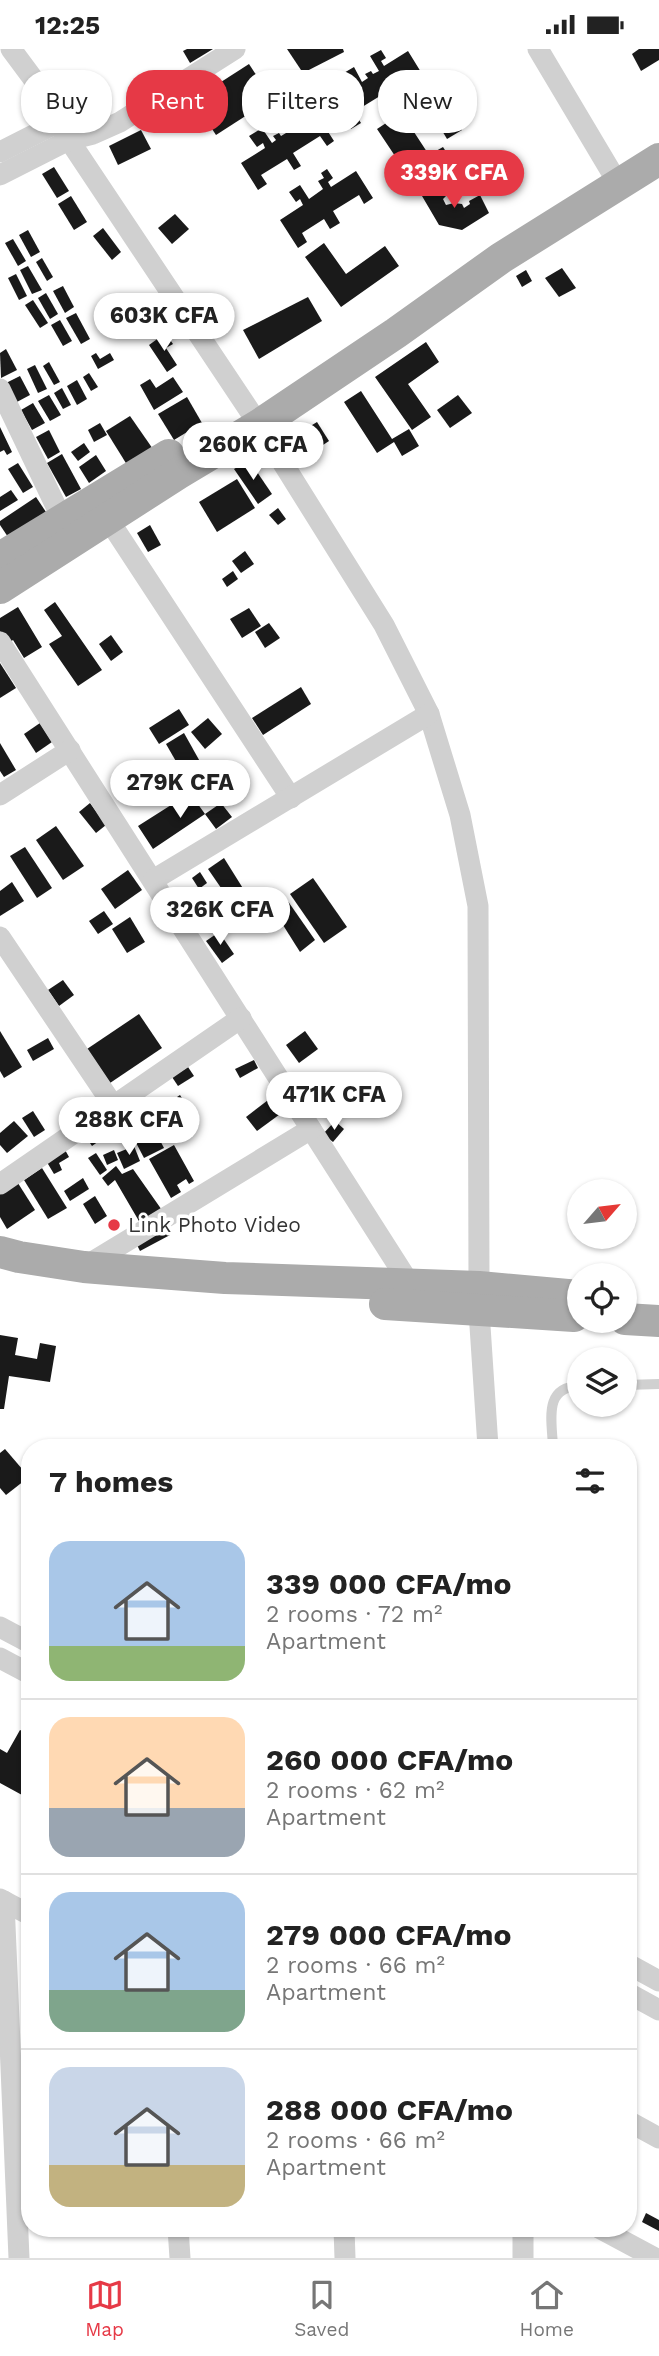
<!DOCTYPE html>
<meta charset="utf-8">
<style>
body{margin:0;font-family:"Work Sans",sans-serif;background:#f2f2f2;color:#222;height:100vh;display:flex;flex-direction:column;font-size:26px;white-space:nowrap}
*{box-sizing:border-box;margin:0}
p{font-size:23px;color:#767676}
.icon{flex:none;width:38px;height:38px;fill:none;stroke:currentColor;stroke-width:2;stroke-linecap:round;stroke-linejoin:round}
.map{position:relative;flex:1;overflow:hidden}
.drawer{position:absolute;left:21px;top:1390px;width:616px;height:798px;display:flex;flex-direction:column;background:#fff;border-radius:28px;box-shadow:0 2px 5px #0004}
.drawer>*{flex:none}
.top-card{position:absolute;left:21px;top:21px;width:618px;height:63px;display:flex;gap:14px}
.needle{width:46px;rotate:62deg}
.fabs{position:absolute;left:567px;top:1130px;display:grid;gap:14px}
.fabs a{display:grid;place-items:center;width:70px;height:70px;border-radius:50%;background:#fff;box-shadow:0 2px 5px #0004;font-size:35px}
.price{position:absolute;translate:-50% -60px;padding:0 16px;border-radius:24px;background:#fff;color:#222;font-size:23px;line-height:46px;filter:drop-shadow(0 2px 4px #0008)}
.price::after{content:'';position:absolute;left:50%;top:42px;width:21px;height:16px;margin-left:-10px;background:inherit;clip-path:polygon(0 0,100% 0,50% 100%)}
.price.active{background:#e63946;color:#fff}
ul{padding:0;list-style:none}
li{display:flex;align-items:center;gap:21px;height:175px;padding:0 28px}
li+li{border-top:2px solid #e0e0e0}
li span{display:grid;place-items:center;flex:none;width:196px;height:140px;border-radius:21px;color:#555}
li>.icon{margin-inline-start:auto}
span .icon{width:84px;height:84px;fill:#fffc;stroke-width:1}
li b{font-size:30px}
h2{display:flex;justify-content:space-between;align-items:center;height:84px;padding:0 28px;font-size:30px}
.tag{padding:0 24px;border-radius:28px;background:#fff;box-shadow:0 2px 5px #0004;font-size:24px;line-height:63px}
.tag.active{background:#e63946;color:#fff}
.status{display:flex;justify-content:space-between;align-items:center;height:49px;padding:0 35px;background:#fff;direction:ltr}
.status svg{height:19px;fill:currentColor}
.dock{display:flex;justify-content:space-around;align-items:center;height:98px;border-top:2px solid #e0e0e0;background:#fff;font-size:19px;color:#767676}
.dock a{display:grid;justify-items:center;gap:4px}
.dock .active{color:#e63946}
.map>svg:first-child{display:block}
.building{fill:#1a1a1a}
.lines{fill:none;stroke-linecap:round;stroke-linejoin:round}
.service{stroke:#d0d0d0;stroke-width:10}
.minor{stroke:#d0d0d0;stroke-width:21}
.primary{stroke:#ababab;stroke-width:32}
.poi-dot{fill:#e63946;stroke:#fff;stroke-width:2.5}
.labels{text-anchor:middle;stroke-width:7;stroke-linejoin:round;paint-order:stroke}
.poi-label{font-size:21px;fill:#333;stroke:#fff;text-anchor:start}
</style>
<div class="status"><b>12:25</b><svg viewBox="0 0 49 12"><path d="M0 12V9h3v3zM5 12V6h3v6zM10 12V3h3v9zM15 12V0h3v12zM26 1h20v11H26zM47 4h2v5h-2z"/></svg></div>
<div class="map">
<svg width="659" height="2209" viewBox="0 0 659 2209">
<rect width="100%" height="100%" fill="#fff"/>
<g class="building">
<polygon points="187,0 213,0 190,14 183,2"/>
<polygon points="287,0 343,0 344,3 303,24"/>
<polygon points="639,0 659,0 659,11 641,22 632,5"/>
<polygon points="381,1 386,9 381,12 384,17 408,2 424,28 416,33 411,25 387,40 396,55 388,59 380,47 354,63 361,74 351,80 333,51 358,36 355,31 348,35 342,25 354,18 362,33 368,29 365,25 371,22 373,25 379,22 370,7"/>
<polygon points="249,15 272,50 216,86 193,51"/>
<polygon points="292,21 300,34 279,48 270,35"/>
<polygon points="415,55 427,75 414,83 429,106 443,98 454,115 417,140 377,80"/>
<polygon points="449,59 462,81 447,90 434,68"/>
<polygon points="288,62 294,73 290,75 293,79 316,64 334,92 327,97 320,87 293,104 301,117 294,121 287,110 261,126 267,135 258,141 241,114 265,99 263,94 257,98 249,87 262,79 272,94 276,91 273,87 279,84 281,87 286,84 277,69"/>
<polygon points="141,81 151,100 118,116 109,97"/>
<polygon points="54,118 69,142 57,149 42,125"/>
<polygon points="327,120 333,129 328,133 331,138 356,122 373,149 364,155 359,146 333,162 340,174 330,180 324,170 302,184 307,193 298,199 280,171 303,156 300,150 296,153 289,143 300,136 309,150 323,140 318,132 324,129 321,124"/>
<polygon points="438,137 446,147 443,150 446,156 454,154 462,155 464,159 470,155 469,152 480,146 489,164 462,181 439,176 422,147"/>
<polygon points="71,147 87,173 74,181 58,155"/>
<polygon points="175,165 189,180 172,195 158,179"/>
<polygon points="103,179 121,203 112,211 93,187"/>
<polygon points="28,181 40,203 31,208 19,186"/>
<polygon points="13,190 26,212 18,217 5,194"/>
<polygon points="324,194 346,225 385,197 399,217 341,258 305,208"/>
<polygon points="42,209 53,228 47,232 36,213"/>
<polygon points="28,217 42,241 32,245 20,221"/>
<polygon points="562,219 576,239 559,248 545,229"/>
<polygon points="526,221 532,232 522,238 516,227"/>
<polygon points="16,225 27,247 19,251 8,229"/>
<polygon points="63,237 74,258 65,264 53,242"/>
<polygon points="46,244 58,265 50,270 38,249"/>
<polygon points="308,248 322,272 259,310 243,281"/>
<polygon points="33,251 48,274 40,279 25,256"/>
<polygon points="76,264 90,290 81,295 66,269"/>
<polygon points="60,271 72,292 63,297 51,276"/>
<polygon points="160,288 163,292 168,288 173,295 166,299 177,316 167,323 149,296"/>
<polygon points="426,293 439,313 408,335 431,368 412,381 375,328"/>
<polygon points="6,300 17,321 1,329 0,304"/>
<polygon points="96,304 100,310 110,304 114,311 98,320 91,307"/>
<polygon points="49,313 60,333 54,336 43,317"/>
<polygon points="35,316 47,340 38,344 27,320"/>
<polygon points="89,324 98,338 91,342 83,328"/>
<polygon points="20,327 30,346 15,354 6,334"/>
<polygon points="173,328 183,343 154,361 140,336 150,330 156,339"/>
<polygon points="77,331 87,350 77,356 67,337"/>
<polygon points="62,339 71,356 63,360 54,344"/>
<polygon points="361,342 392,390 409,380 419,397 402,407 394,393 377,404 344,353"/>
<polygon points="49,346 61,366 50,372 38,352"/>
<polygon points="458,346 472,364 450,379 437,361"/>
<polygon points="187,348 202,374 174,391 158,365"/>
<polygon points="33,354 45,374 32,381 21,361"/>
<polygon points="130,367 155,403 129,419 106,382"/>
<polygon points="317,373 329,392 308,406 296,386"/>
<polygon points="100,374 107,386 94,393 88,381"/>
<polygon points="0,378 12,403 7,406 4,401 0,403"/>
<polygon points="49,381 60,403 48,410 36,388"/>
<polygon points="84,394 90,403 78,412 71,403"/>
<polygon points="62,405 81,440 66,448 47,414"/>
<polygon points="96,406 106,422 89,434 79,418"/>
<polygon points="249,411 272,445 258,455 234,420"/>
<polygon points="18,414 33,438 23,444 8,420"/>
<polygon points="237,430 255,459 217,483 199,453"/>
<polygon points="11,441 18,451 0,462 0,448"/>
<polygon points="36,448 46,463 8,488 0,476 0,472"/>
<polygon points="278,459 286,470 278,476 269,466"/>
<polygon points="150,476 161,496 148,503 137,484"/>
<polygon points="245,502 254,515 241,524 232,512"/>
<polygon points="233,522 238,530 227,538 222,530"/>
<polygon points="55,553 102,621 78,637 49,595 62,587 44,561"/>
<polygon points="18,558 42,598 24,609 13,591 7,595 0,582 0,569"/>
<polygon points="249,559 261,577 242,589 230,570"/>
<polygon points="269,574 280,589 265,599 255,583"/>
<polygon points="111,586 123,603 111,612 99,595"/>
<polygon points="0,614 16,639 0,649"/>
<polygon points="301,638 311,655 263,686 252,669"/>
<polygon points="179,660 189,676 159,695 149,679"/>
<polygon points="208,669 222,685 205,700 191,683"/>
<polygon points="40,674 52,693 36,704 24,685"/>
<polygon points="184,684 207,725 189,735 166,695"/>
<polygon points="0,694 16,721 4,728 0,722"/>
<polygon points="190,744 205,765 221,754 232,768 216,780 205,765 153,800 138,777"/>
<polygon points="90,754 106,776 96,784 79,763"/>
<polygon points="56,777 84,817 63,831 36,791"/>
<polygon points="25,798 52,839 37,849 10,807"/>
<polygon points="224,809 244,841 230,852 208,820"/>
<polygon points="128,821 142,841 115,860 101,840"/>
<polygon points="200,823 207,834 199,840 192,829"/>
<polygon points="313,829 347,878 324,894 290,845"/>
<polygon points="12,833 24,852 0,867 0,842"/>
<polygon points="285,848 315,891 300,903 271,857"/>
<polygon points="104,862 113,875 98,885 89,872"/>
<polygon points="130,868 145,893 127,904 112,880"/>
<polygon points="219,883 234,905 222,914 206,892"/>
<polygon points="63,931 74,946 59,957 48,941"/>
<polygon points="139,965 162,999 110,1034 87,1000"/>
<polygon points="0,982 22,1018 4,1029 0,1022"/>
<polygon points="305,982 318,1000 299,1014 286,996"/>
<polygon points="48,989 54,1000 33,1012 27,1001"/>
<polygon points="254,1011 258,1019 240,1029 235,1020"/>
<polygon points="188,1018 194,1027 178,1037 172,1028"/>
<polygon points="276,1045 287,1060 257,1082 246,1068"/>
<polygon points="180,1046 199,1076 186,1083 168,1054"/>
<polygon points="129,1058 140,1076 130,1082 119,1064"/>
<polygon points="33,1062 45,1081 34,1088 22,1069"/>
<polygon points="14,1072 28,1087 7,1104 0,1096 0,1084"/>
<polygon points="335,1072 344,1080 333,1093 323,1085"/>
<polygon points="151,1074 164,1099 144,1109 131,1084"/>
<polygon points="99,1076 106,1087 92,1097 84,1085"/>
<polygon points="174,1096 194,1132 189,1135 186,1130 177,1136 181,1143 171,1149 149,1110"/>
<polygon points="134,1097 140,1112 124,1120 117,1104"/>
<polygon points="64,1099 69,1108 59,1114 62,1121 54,1125 45,1110"/>
<polygon points="114,1101 118,1111 107,1116 103,1106"/>
<polygon points="96,1104 107,1121 100,1126 88,1109"/>
<polygon points="116,1117 122,1125 133,1120 164,1164 143,1179 115,1131 108,1137 102,1129"/>
<polygon points="42,1119 67,1159 48,1170 24,1131"/>
<polygon points="83,1129 89,1140 70,1152 64,1142"/>
<polygon points="16,1131 35,1161 7,1180 0,1168 0,1141"/>
<polygon points="95,1147 107,1167 95,1175 83,1155"/>
<polygon points="165,1176 170,1186 140,1202 135,1192"/>
<polygon points="0,1286 18,1289 15,1306 37,1310 40,1294 56,1297 50,1333 9,1327 4,1360 0,1360"/>
<polygon points="5,1400 29,1428 6,1446 0,1439 0,1404"/>
<polygon points="20,1681 30,1686 30,1732 22,1746 0,1734 0,1700 7,1704"/>
<polygon points="646,2164 659,2171 659,2182 642,2173"/>
</g>
<g class="lines">
<g class="service">
<polyline points="625,1336 659,1335"/>
<path d="M553 1398C552 1372 543 1338 579 1337"/>
</g>
<g class="minor">
<polyline points="11,0 37,35 69,91 259,376 384,576 429,665 460,766 478,857 479,1238"/>
<polyline points="538,0 619,136"/>
<polyline points="0,103 59,73"/>
<polyline points="0,126 69,91 93,85 120,73 235,0"/>
<polyline points="0,340 62,470"/>
<polyline points="108,470 291,749"/>
<polyline points="0,593 415,1243"/>
<polyline points="0,746 70,701"/>
<polyline points="153,831 429,665"/>
<polyline points="0,888 113,1056"/>
<polyline points="0,1135 241,969"/>
<polyline points="84,1218 311,1080"/>
<polyline points="479,1262 488,1398"/>
<polyline points="0,1578 30,1594"/>
<polyline points="0,1609 30,1625"/>
<polyline points="0,1850 30,1866"/>
<polyline points="4,1852 19,2209"/>
<polyline points="628,1915 659,1932"/>
<polyline points="628,1944 659,1961"/>
<polyline points="628,2072 659,2089"/>
<polyline points="178,2179 180,2209"/>
<polyline points="344,2179 345,2209"/>
<polyline points="523,2179 523,2209"/>
<polyline points="599,2179 655,2209"/>
</g>
<g class="primary">
<polyline points="0,509 169,406"/>
<polyline points="0,539 179,424 259,376 396,284 501,209 659,110"/>
<polyline points="0,1203 19,1208 84,1218 133,1222 225,1229 479,1238 579,1247"/>
<polyline points="385,1255 574,1267"/>
<polyline points="625,1270 659,1272"/>
</g>
</g>
<circle class="poi-dot" cx="114" cy="1176" r="7"/>
<g class="labels">
<g class="poi-label">
<text x="128" y="1183">Link Photo Video</text>
</g>
</g>
</svg>
<div class="fabs">
<a><svg class="needle" viewBox="-14 -14 28 28"><path d="M0-13l5 13h-10z" fill="#e53935"/><path d="M0 13l5-13h-10z" fill="#767676"/></svg></a>
<a><svg class="icon" aria-label="locate" viewBox="0 0 24 24"><circle cx="12" cy="12" r="6"/><path d="M12 2v4M12 18v4M2 12h4M18 12h4"/></svg></a>
<a><svg class="icon" aria-label="layers" viewBox="0 0 24 24"><path d="M12 4l9 5-9 5-9-5zM3 14l9 5 9-5"/></svg></a>
</div>
<b class="price active" style="left:454px;top:161px">339K CFA</b>
<b class="price" style="left:164px;top:304px">603K CFA</b>
<b class="price" style="left:253px;top:433px">260K CFA</b>
<b class="price" style="left:180px;top:771px">279K CFA</b>
<b class="price" style="left:220px;top:898px">326K CFA</b>
<b class="price" style="left:334px;top:1083px">471K CFA</b>
<b class="price" style="left:129px;top:1108px">288K CFA</b>
<div class="top-card">
<a class="tag">Buy</a>
<a class="tag active">Rent</a>
<a class="tag">Filters</a>
<a class="tag">New</a>
</div>
<section class="drawer">
<h2>7 homes<svg class="icon" aria-label="filters" viewBox="0 0 24 24"><path d="M4 7h16M4 17h16"/><circle cx="9" cy="7" r="2"/><circle cx="15" cy="17" r="2"/></svg></h2>
<ul>
<li><span style="background:linear-gradient(#a9c7e8 75%,#8fb573 0)"><svg class="icon" aria-label="home" viewBox="0 0 24 24"><path d="M3 11l9-7 9 7M6 9v11h12V9"/></svg></span><div><b>339 000 CFA/mo</b><p>2 rooms · 72 m²</p><p>Apartment</p></div></li>
<li><span style="background:linear-gradient(#ffd9b3 65%,#9aa5b1 0)"><svg class="icon" aria-label="home" viewBox="0 0 24 24"><path d="M3 11l9-7 9 7M6 9v11h12V9"/></svg></span><div><b>260 000 CFA/mo</b><p>2 rooms · 62 m²</p><p>Apartment</p></div></li>
<li><span style="background:linear-gradient(#a9c7e8 70%,#7fa58c 0)"><svg class="icon" aria-label="home" viewBox="0 0 24 24"><path d="M3 11l9-7 9 7M6 9v11h12V9"/></svg></span><div><b>279 000 CFA/mo</b><p>2 rooms · 66 m²</p><p>Apartment</p></div></li>
<li><span style="background:linear-gradient(#c9d6e8 70%,#c2b280 0)"><svg class="icon" aria-label="home" viewBox="0 0 24 24"><path d="M3 11l9-7 9 7M6 9v11h12V9"/></svg></span><div><b>288 000 CFA/mo</b><p>2 rooms · 66 m²</p><p>Apartment</p></div></li>
</ul>
</section>
</div>
<nav class="dock">
<a class="active"><svg class="icon" aria-label="map" viewBox="0 0 24 24"><path d="M3 6l6-2 6 2 6-2v14l-6 2-6-2-6 2zM9 4v14M15 6v14"/></svg>Map</a>
<a><svg class="icon" aria-label="saved" viewBox="0 0 24 24"><path d="M7 4h10v16l-5-4-5 4z"/></svg>Saved</a>
<a><svg class="icon" aria-label="home" viewBox="0 0 24 24"><path d="M3 11l9-7 9 7M6 9v11h12V9"/></svg>Home</a>
</nav>
